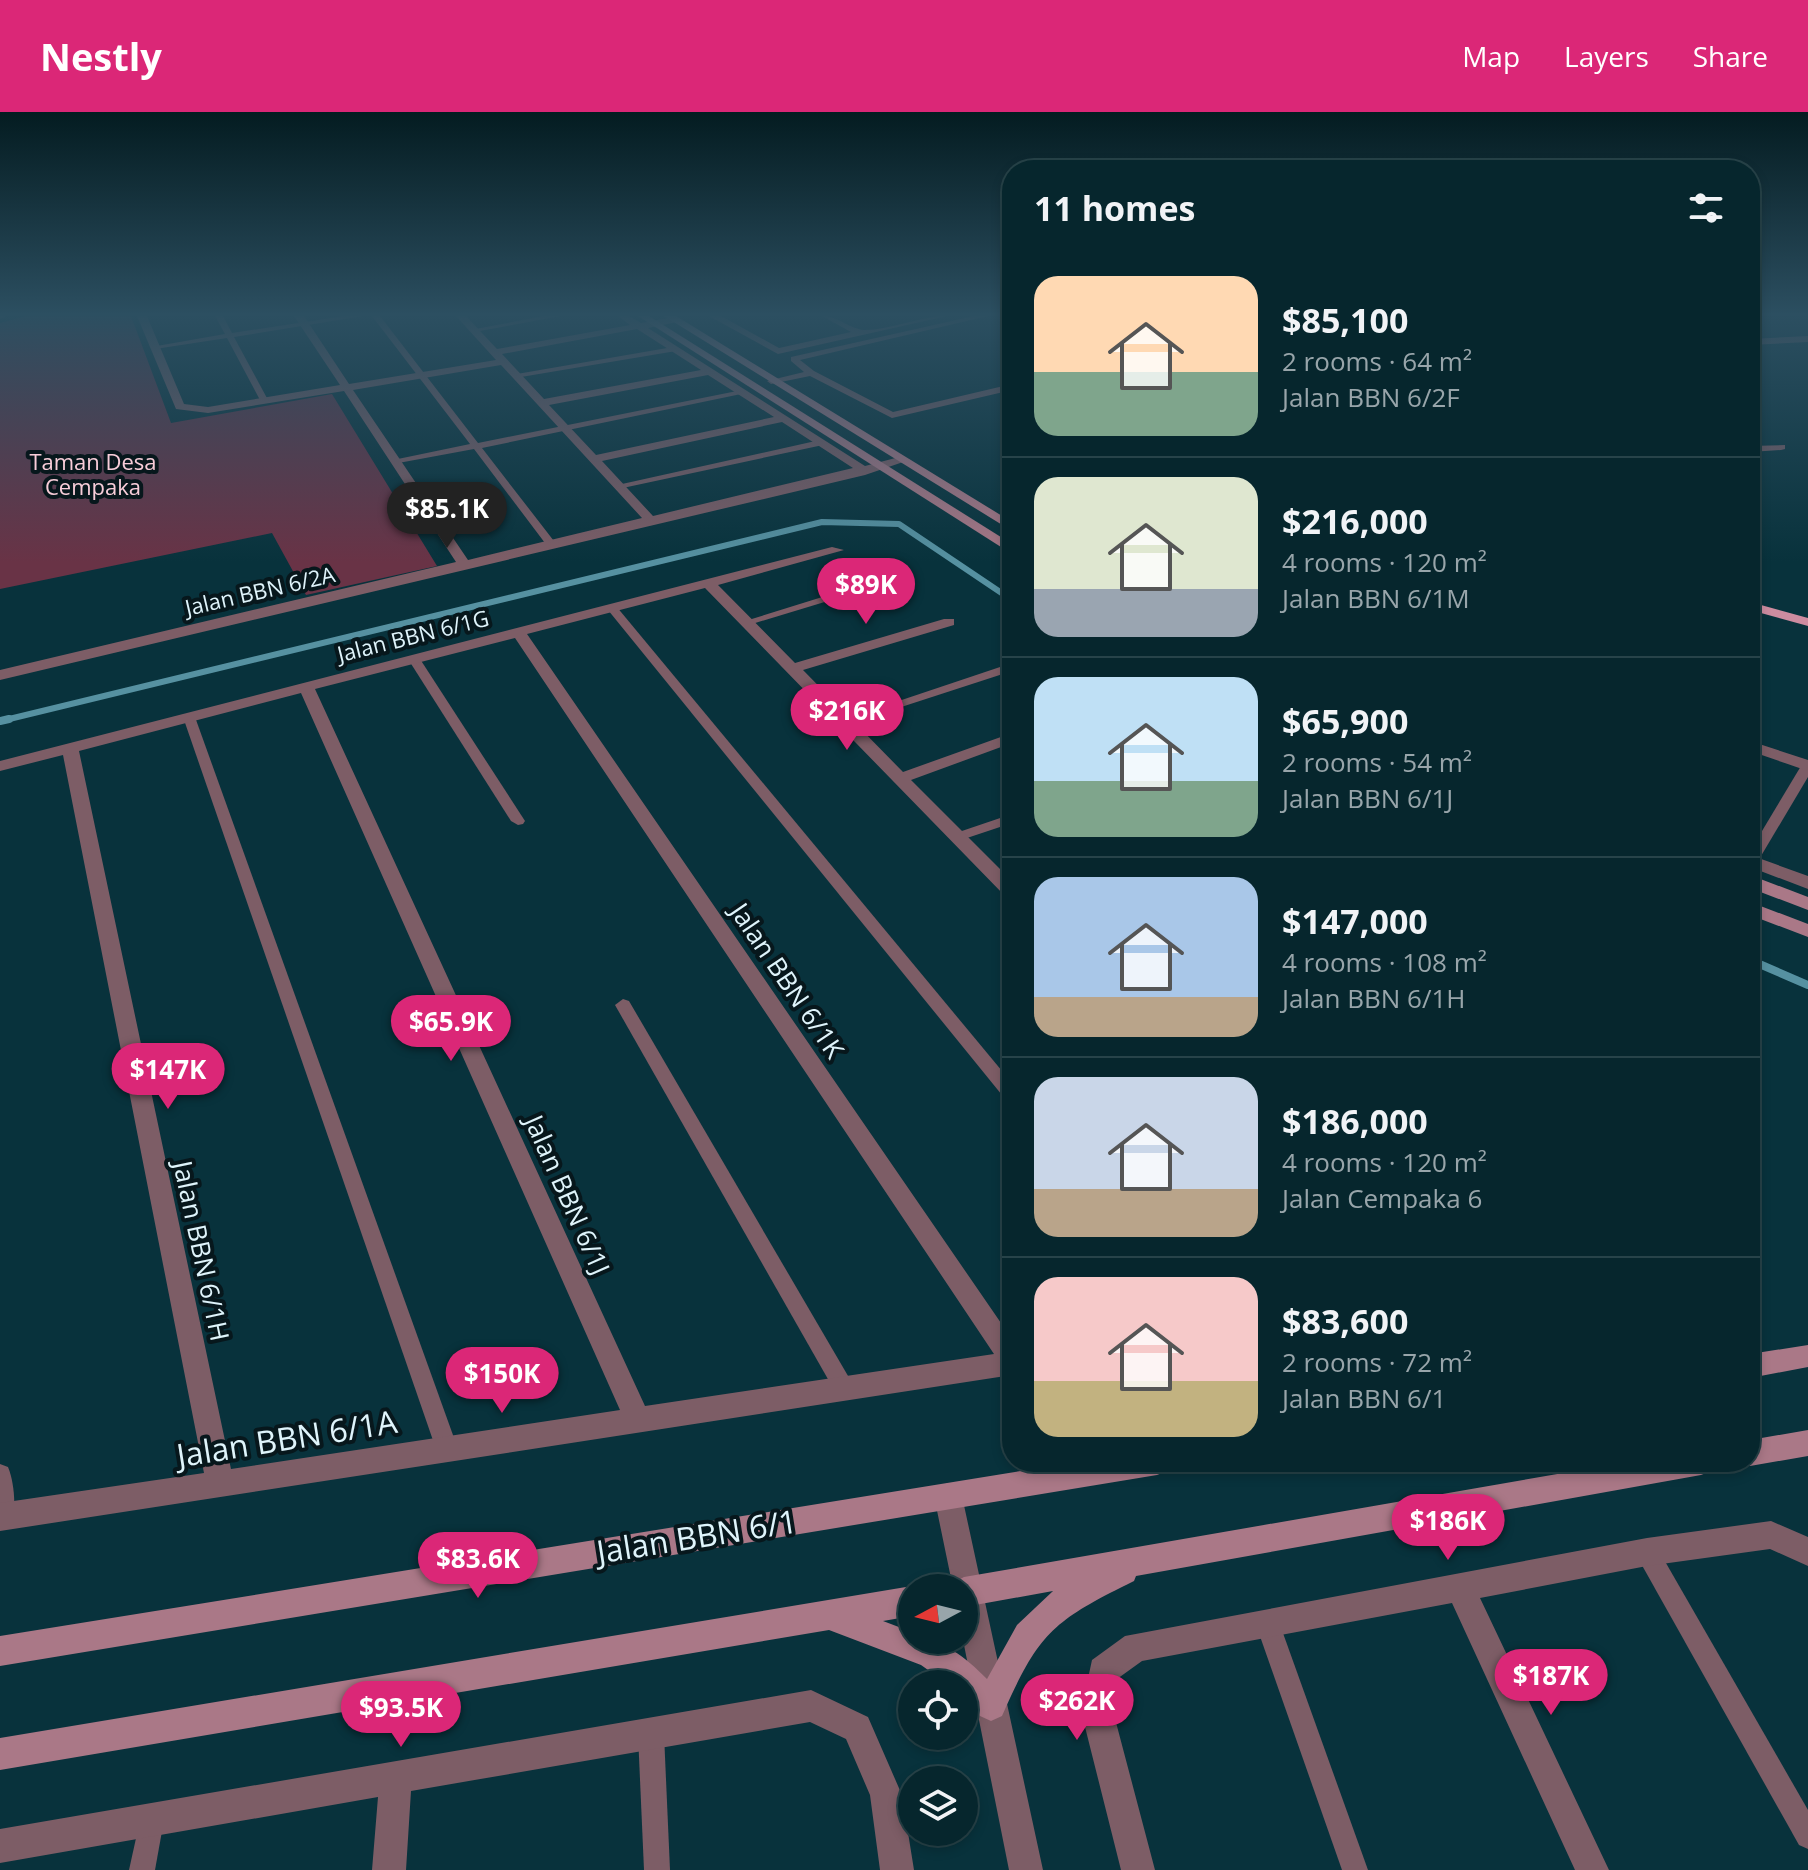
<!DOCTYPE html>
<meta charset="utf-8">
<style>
body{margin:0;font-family:"Open Sans",sans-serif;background:#143239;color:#f1f3f6;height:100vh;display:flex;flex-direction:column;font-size:30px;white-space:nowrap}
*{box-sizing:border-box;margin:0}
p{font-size:26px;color:#98a5aa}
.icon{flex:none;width:44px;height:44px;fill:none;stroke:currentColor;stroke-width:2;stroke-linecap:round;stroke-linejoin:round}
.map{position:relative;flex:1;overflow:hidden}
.details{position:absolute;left:1002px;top:48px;width:758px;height:1312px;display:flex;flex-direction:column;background:#06262d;border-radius:32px;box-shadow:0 4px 12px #0003,0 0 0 2px #274349}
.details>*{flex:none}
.needle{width:52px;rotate:263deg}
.fabs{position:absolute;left:898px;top:1462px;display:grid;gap:16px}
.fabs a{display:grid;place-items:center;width:80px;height:80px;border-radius:50%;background:#06262d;box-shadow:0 4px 12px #0003,0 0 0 2px #274349;font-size:40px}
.price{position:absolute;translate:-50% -68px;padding:0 18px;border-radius:28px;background:#db2777;color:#fff;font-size:26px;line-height:52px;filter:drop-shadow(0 2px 4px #0008)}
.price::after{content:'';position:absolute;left:50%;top:48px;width:24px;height:18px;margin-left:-12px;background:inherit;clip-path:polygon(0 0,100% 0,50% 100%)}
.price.active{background:#222;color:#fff}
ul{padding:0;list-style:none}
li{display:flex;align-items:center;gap:24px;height:200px;padding:0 32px}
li+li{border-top:2px solid #274349}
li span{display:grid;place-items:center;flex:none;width:224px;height:160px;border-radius:24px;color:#555}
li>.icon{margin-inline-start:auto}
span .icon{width:96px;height:96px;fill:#fffc;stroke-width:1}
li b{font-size:34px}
h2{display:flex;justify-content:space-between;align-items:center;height:96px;padding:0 32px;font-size:34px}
header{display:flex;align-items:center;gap:48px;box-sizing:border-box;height:112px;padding:0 40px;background:#db2777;color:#fff}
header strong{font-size:38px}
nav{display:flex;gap:44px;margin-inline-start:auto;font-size:28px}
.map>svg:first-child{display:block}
.green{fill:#693346}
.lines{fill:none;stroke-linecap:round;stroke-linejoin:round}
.stream-far1{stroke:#5691a1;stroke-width:6}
.stream{stroke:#5691a1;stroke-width:8}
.lane{fill:#7d5d66;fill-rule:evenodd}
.street{fill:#7d5d66;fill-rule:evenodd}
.secondary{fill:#aa7887;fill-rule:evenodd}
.primary{fill:#cd8ca0;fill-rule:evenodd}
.labels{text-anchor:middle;stroke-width:8;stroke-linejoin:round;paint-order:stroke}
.far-park-label{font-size:22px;fill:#f8cdd9;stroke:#07171c}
.far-street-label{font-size:22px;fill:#dff4fb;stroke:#07171c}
.street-label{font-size:26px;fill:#dff4fb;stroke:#07171c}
.near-street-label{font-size:32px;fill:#dff4fb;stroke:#07171c}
</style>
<header>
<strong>Nestly</strong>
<nav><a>Map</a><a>Layers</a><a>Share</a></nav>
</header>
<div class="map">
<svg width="1808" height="1758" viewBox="0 0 1808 1758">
<rect width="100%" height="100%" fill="#08323c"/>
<polygon class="green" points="26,204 131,204 171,311 332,282 437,454 306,483 272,421 0,477 0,211"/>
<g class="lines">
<polyline class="stream-far1" points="1,609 822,410 899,412 1012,488"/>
<g class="stream">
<polyline points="0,609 9,607"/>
<polyline points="1750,848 1808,873"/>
</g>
<g class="lane">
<polygon points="215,204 223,204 232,221 344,204 363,204 234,225 268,288 264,291 260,288 227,226 155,237 151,235 225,222"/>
<polygon points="372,204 380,204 478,331 742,278 746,281 482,336 557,433 552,436 548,435 474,337 393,352 393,348 470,332"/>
<polygon points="544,204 561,204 474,220 470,218"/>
<polygon points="974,204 988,204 800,248 814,259 893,300 1012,272 1012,278 892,306 810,264 771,272 767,269 804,260 791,249 791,245"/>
<polygon points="673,235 676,239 515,266 511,263"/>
<polygon points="820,328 825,331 823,333 618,377 613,374"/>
<polygon points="893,463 898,466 897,468 752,512 742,510"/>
<polygon points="608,494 616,494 1012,971 1012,989 1006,988 608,498"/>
<polygon points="414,543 420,547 525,709 523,712 518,713 511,709 408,547"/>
<polygon points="1012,551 1012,559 849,612 845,613 839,609"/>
<polygon points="189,601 195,605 458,1337 455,1344 447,1347 439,1344 436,1337 183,605"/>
<polygon points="1808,650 1808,665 1758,749 1750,753 1750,739 1801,654"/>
<polygon points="1012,702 1012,711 958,729 951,725 953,722"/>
<polygon points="623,887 629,889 851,1269 854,1276 851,1283 844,1285 837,1283 615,893"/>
<path d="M0 1352 8 1355C14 1369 17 1398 11 1413L3 1416 0 1415Z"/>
<polygon points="1647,1429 1655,1432 1808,1698 1808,1737 1799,1733 1639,1448 1636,1440 1639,1432"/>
<polygon points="1267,1498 1275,1502 1279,1510 1368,1758 1342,1758 1255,1510 1259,1502"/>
<polygon points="651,1609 660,1613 664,1622 670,1758 644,1758 638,1622 642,1613"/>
<polygon points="151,1695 160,1699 164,1708 155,1758 129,1758 142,1699"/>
</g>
<g class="street">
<polygon points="0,204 6,204 0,207"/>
<path d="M137 204H147L184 292 208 295 340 273 294 204H304L349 272 496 248 456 204H466L497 237 630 213 618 204H629L641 211 674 205 677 210 648 216 865 354 903 344 909 348 865 363 0 568V558L456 450 344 279 208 301 176 297ZM637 217 701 258 544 287 502 242ZM501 253 642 406 468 448 353 278ZM708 263 774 305 596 343 549 293ZM782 310 853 356 653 404 602 349Z"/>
<path d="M709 204H721L779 236 851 220 822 204C838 204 850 217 864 218 892 218 919 204 947 204L778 242Z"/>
<polygon points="1808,224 1808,230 1750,233 1750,227"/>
<polygon points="1785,333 1785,337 1781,338 1750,340 1750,334"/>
<path d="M832 435 844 438 718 473 795 551 944 507H954V513L803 558 903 660 1012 621V631L911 668 1012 769V786L1005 784 705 476 527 522 1012 1227V1263L0 1419V1391L204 1361 63 643 0 659V649ZM515 526 994 1242 645 1294 315 577ZM301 581 620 1298 231 1357 79 639Z"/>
<polygon points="1750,629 1808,648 1808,659 1750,639"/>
<polygon points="1750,743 1808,764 1808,777 1750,755"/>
<polygon points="948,1371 958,1375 962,1384 1043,1758 1009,1758 963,1528 964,1476 953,1476 934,1384 938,1375"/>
<polygon points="1771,1409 1808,1425 1808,1454 1770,1437 1647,1454 1480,1486 1609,1758 1575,1758 1452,1491 1142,1549 1117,1567 1113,1599 1155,1758 1121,1758 1081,1599 1092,1548 1125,1524 1647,1426"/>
<polygon points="811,1578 868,1605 902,1683 914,1758 880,1758 870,1683 846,1627 810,1610 411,1679 406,1758 372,1758 378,1685 0,1751 0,1717"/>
</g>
<g class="secondary">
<polygon points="638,204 649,204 1012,432 1012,442"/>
<polygon points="664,204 676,204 1012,410 1012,419"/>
<polygon points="1750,763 1808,785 1808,798 1750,776"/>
<polygon points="1750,790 1808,812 1808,825 1750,803"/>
<polygon points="1808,1233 1808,1255 1750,1266 1750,1242"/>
<polygon points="1808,1318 1808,1344 1750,1354 1740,1350 1750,1350 1750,1328"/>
<polygon points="1077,1350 1171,1350 1167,1359 1157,1363 0,1554 0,1524"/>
<path d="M1627 1350H1715L1711 1359 1701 1363 1136 1464 1134 1469C1053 1509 1039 1520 1002 1604L991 1609 980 1604 964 1587V1572H948L921 1553 829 1518 0 1658V1626L912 1474 916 1476H912V1504L883 1509 912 1520V1528C945 1528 964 1544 987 1567L1017 1513 1053 1479 964 1495V1476H951L954 1470 964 1465Z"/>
</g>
<polygon class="primary" points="1750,490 1808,506 1808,514 1750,498"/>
</g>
<linearGradient id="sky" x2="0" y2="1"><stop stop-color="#041c21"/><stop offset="0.45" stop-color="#2c4f61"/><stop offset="1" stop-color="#2c4f61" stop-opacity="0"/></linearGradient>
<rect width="1808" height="450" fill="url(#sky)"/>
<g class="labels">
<g class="far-park-label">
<text x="93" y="358">Taman Desa<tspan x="93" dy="25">Cempaka</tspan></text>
</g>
<g class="far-street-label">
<text transform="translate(260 479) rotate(-13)" y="8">Jalan BBN 6/2A</text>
<text transform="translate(413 524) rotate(-14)" y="8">Jalan BBN 6/1G</text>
</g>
<g class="street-label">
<text transform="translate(787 869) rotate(56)" y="9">Jalan BBN 6/1K</text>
<text transform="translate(567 1083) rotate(66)" y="9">Jalan BBN 6/1J</text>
<text transform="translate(201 1139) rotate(78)" y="9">Jalan BBN 6/1H</text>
</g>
<g class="near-street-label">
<text transform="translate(287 1327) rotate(-9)" y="11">Jalan BBN 6/1A</text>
<text transform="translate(697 1425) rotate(-9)" y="11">Jalan BBN 6/1</text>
</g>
</g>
</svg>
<div class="fabs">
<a><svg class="needle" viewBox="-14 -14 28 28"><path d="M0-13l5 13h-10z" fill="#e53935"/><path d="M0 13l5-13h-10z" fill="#98a5aa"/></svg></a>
<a><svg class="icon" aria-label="locate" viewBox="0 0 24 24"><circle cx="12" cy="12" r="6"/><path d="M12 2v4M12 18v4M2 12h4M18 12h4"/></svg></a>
<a><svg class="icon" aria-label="layers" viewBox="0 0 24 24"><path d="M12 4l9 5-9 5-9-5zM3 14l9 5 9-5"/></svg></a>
</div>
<b class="price active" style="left:447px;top:438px">$85.1K</b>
<b class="price" style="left:866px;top:514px">$89K</b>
<b class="price" style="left:847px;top:640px">$216K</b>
<b class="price" style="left:451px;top:951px">$65.9K</b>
<b class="price" style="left:168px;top:999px">$147K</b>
<b class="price" style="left:502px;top:1303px">$150K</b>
<b class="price" style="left:1448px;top:1450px">$186K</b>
<b class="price" style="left:478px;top:1488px">$83.6K</b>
<b class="price" style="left:1551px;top:1605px">$187K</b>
<b class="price" style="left:1077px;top:1630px">$262K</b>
<b class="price" style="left:401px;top:1637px">$93.5K</b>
<section class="details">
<h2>11 homes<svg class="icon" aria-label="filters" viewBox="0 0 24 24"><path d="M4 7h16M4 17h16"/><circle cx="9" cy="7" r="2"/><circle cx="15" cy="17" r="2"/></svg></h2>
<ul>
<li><span style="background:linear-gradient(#ffd9b3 60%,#7fa58c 0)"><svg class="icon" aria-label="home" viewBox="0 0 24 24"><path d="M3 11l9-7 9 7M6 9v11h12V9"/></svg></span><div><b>$85,100</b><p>2 rooms · 64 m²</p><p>Jalan BBN 6/2F</p></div></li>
<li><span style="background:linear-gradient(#dfe7d0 70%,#9aa5b1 0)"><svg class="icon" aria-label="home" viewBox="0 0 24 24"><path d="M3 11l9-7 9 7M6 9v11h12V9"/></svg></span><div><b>$216,000</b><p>4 rooms · 120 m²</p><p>Jalan BBN 6/1M</p></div></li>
<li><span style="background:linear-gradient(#bfe0f5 65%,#7fa58c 0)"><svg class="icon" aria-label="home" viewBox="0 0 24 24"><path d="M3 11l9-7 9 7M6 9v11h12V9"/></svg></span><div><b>$65,900</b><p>2 rooms · 54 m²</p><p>Jalan BBN 6/1J</p></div></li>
<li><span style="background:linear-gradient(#a9c7e8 75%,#b9a48a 0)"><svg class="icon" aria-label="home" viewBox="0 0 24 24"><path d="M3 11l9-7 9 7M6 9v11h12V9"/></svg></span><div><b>$147,000</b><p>4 rooms · 108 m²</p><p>Jalan BBN 6/1H</p></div></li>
<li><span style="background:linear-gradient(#c9d6e8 70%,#b9a48a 0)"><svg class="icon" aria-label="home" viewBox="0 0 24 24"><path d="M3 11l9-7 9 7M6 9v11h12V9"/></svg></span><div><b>$186,000</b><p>4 rooms · 120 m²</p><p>Jalan Cempaka 6</p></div></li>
<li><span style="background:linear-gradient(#f6c9c9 65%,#c2b280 0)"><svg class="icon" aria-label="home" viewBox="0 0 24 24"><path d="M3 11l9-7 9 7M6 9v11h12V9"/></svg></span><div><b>$83,600</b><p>2 rooms · 72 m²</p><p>Jalan BBN 6/1</p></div></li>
</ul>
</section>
</div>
